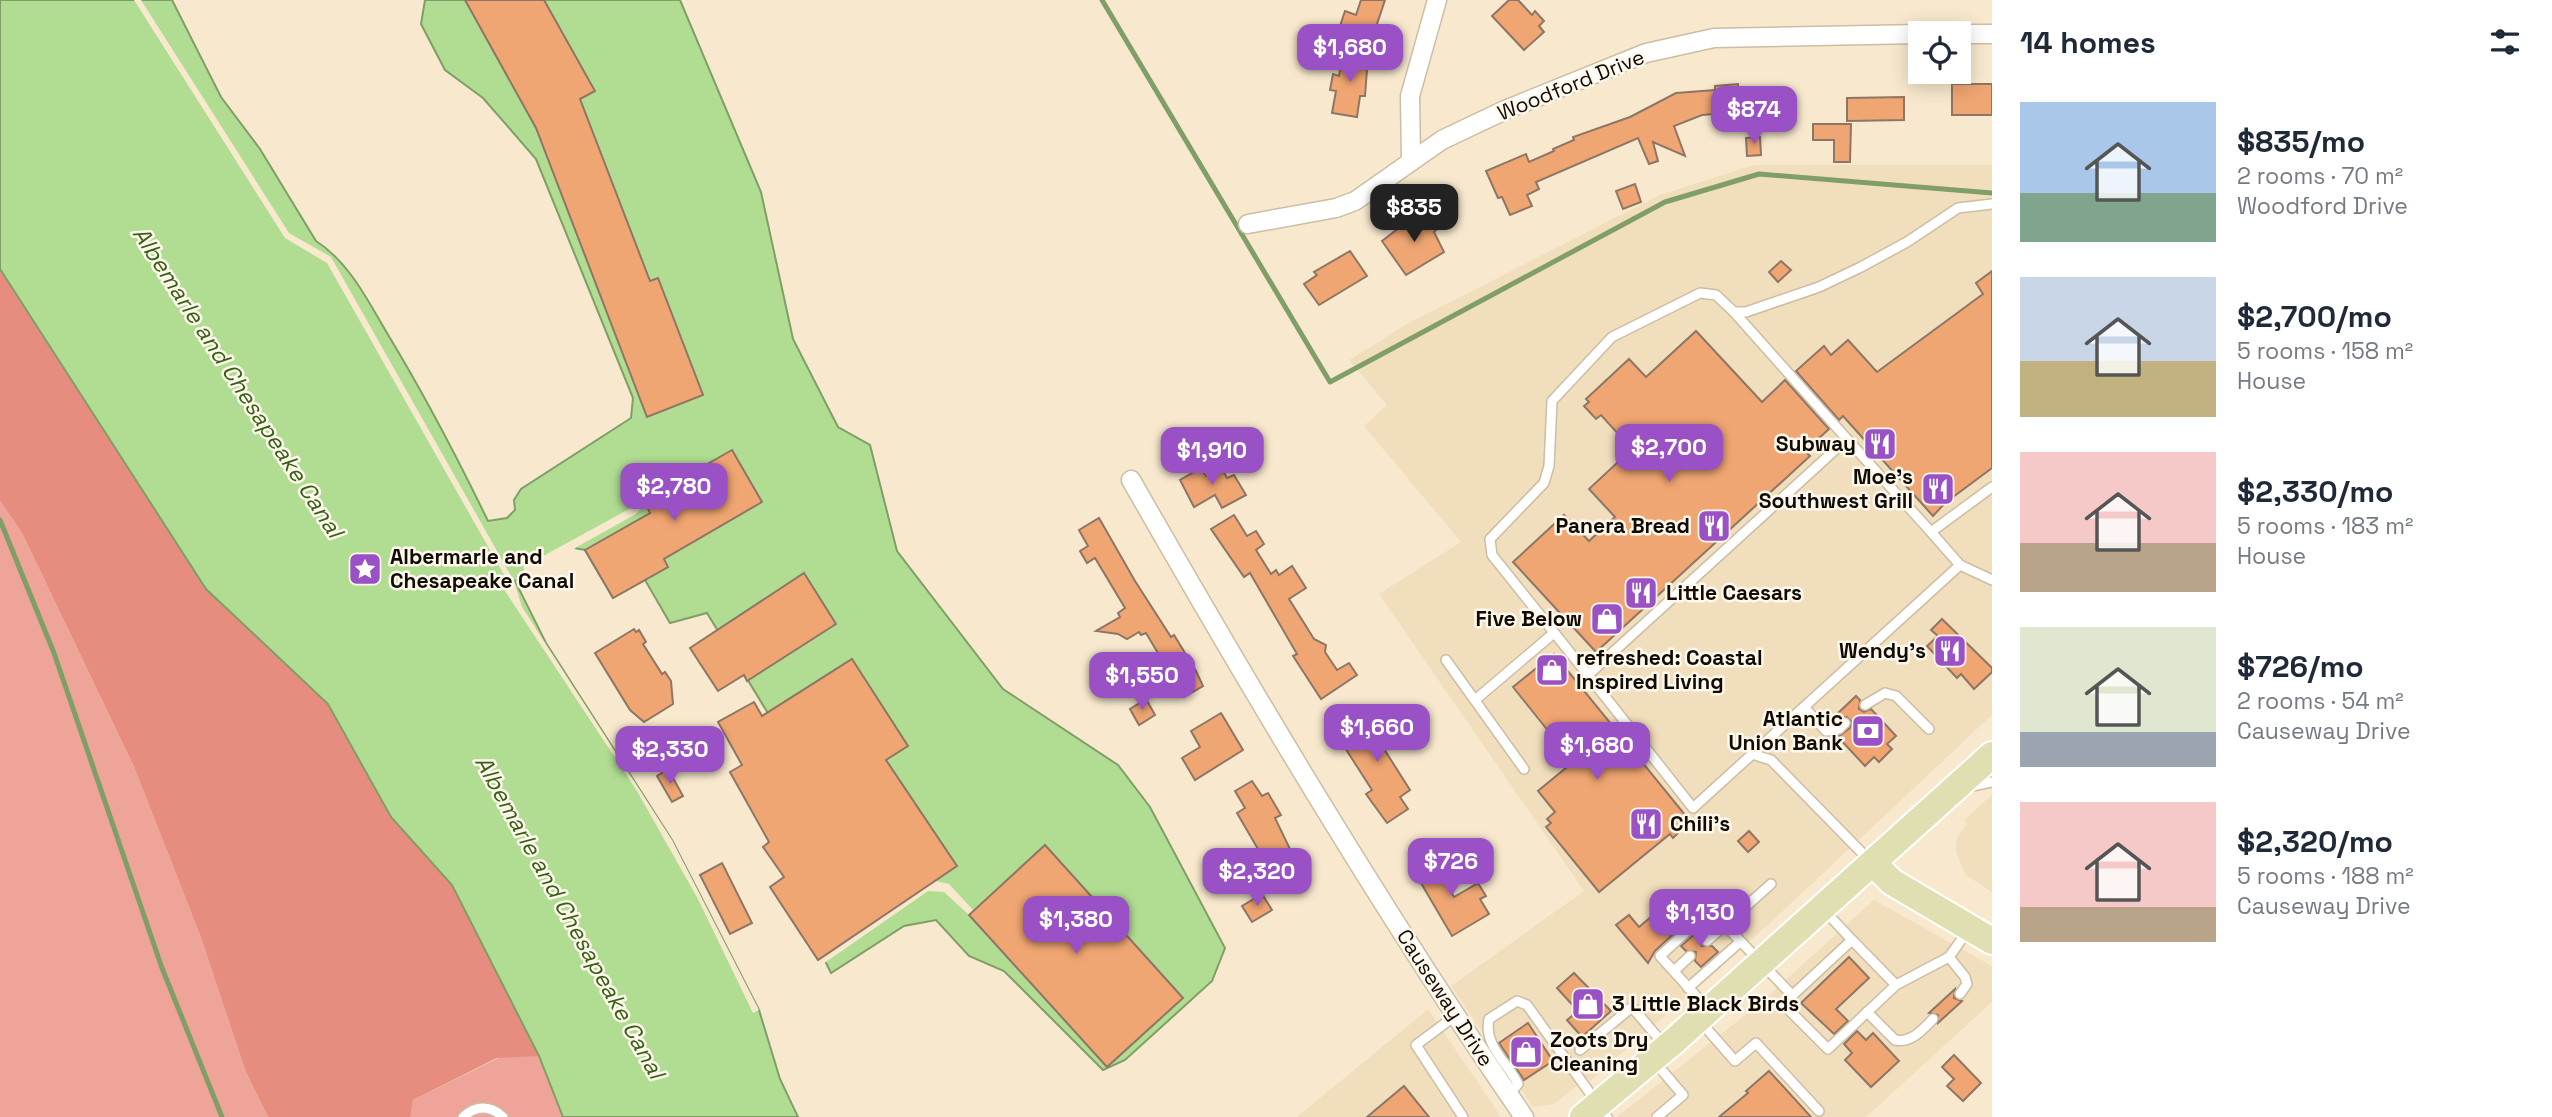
<!DOCTYPE html>
<meta charset="utf-8">
<style>
body{margin:0;font-family:"Space Grotesk",sans-serif;background:#f6f6f7;color:#1f2937;height:100vh;display:flex;flex-direction:column;font-size:26px;white-space:nowrap}
*{box-sizing:border-box;margin:0}
p{font-size:23px;color:#747a83}
.icon{flex:none;width:38px;height:38px;fill:none;stroke:currentColor;stroke-width:2;stroke-linecap:round;stroke-linejoin:round}
.map{position:relative;flex:1;overflow:hidden}
.details{display:flex;flex-direction:column;background:#fff;width:560px}
.details>*{flex:none}
.tools{position:absolute;left:1908px;top:21px;display:grid;gap:14px}
.tools a{display:grid;place-items:center;width:63px;height:63px;border-radius:0px;background:#fff;box-shadow:0 4px 18px #0003;font-size:35px}
.price{position:absolute;translate:-50% -60px;padding:0 16px;border-radius:14px;background:#9951c5;color:#fff;font-size:23px;line-height:46px;filter:drop-shadow(0 2px 4px #0008)}
.price::after{content:'';position:absolute;left:50%;top:42px;width:21px;height:16px;margin-left:-10px;background:inherit;clip-path:polygon(0 0,100% 0,50% 100%)}
.price.on{background:#222;color:#fff}
ul{padding:0;list-style:none}
li{display:flex;align-items:center;gap:21px;height:175px;padding:0 28px}
li span{display:grid;place-items:center;flex:none;width:196px;height:140px;border-radius:0px;color:#555}
li>.icon{margin-inline-start:auto}
span .icon{width:84px;height:84px;fill:#fffc;stroke-width:1}
li b{font-size:30px}
h2{display:flex;justify-content:space-between;align-items:center;height:84px;padding:0 28px;font-size:30px}
main{display:flex;flex:1;min-height:0}
.map>svg:first-child{display:block}
.built{fill:#f1debc}
.green{fill:#eea499}
.forest{fill:#e68d7f}
.water{fill:#b0dd92;stroke:#809e67;stroke-width:2}
.pier{fill:#f8e9ce}
.lines{fill:none;stroke-linecap:round;stroke-linejoin:round}
.stream{stroke:#809e67;stroke-width:5}
.building{fill:#f0a672;stroke:#8e7666;stroke-width:2}
.service-casing{stroke:#ccbda3;stroke-width:12}
.minor-casing{stroke:#ccbda3;stroke-width:21}
.primary-casing{stroke:#fff;stroke-width:30}
.service{stroke:#fff;stroke-width:9}
.minor{stroke:#fff;stroke-width:18}
.primary{stroke:#dfdfb2;stroke-width:26}
.labels{text-anchor:middle;stroke-width:5;stroke-linejoin:round;paint-order:stroke}
.street-label{font-size:21px;fill:#100b04;stroke:#fdf7ec}
.poi-label{font-size:21px;font-weight:bold;fill:#100b04;stroke:#fdf7ec;text-anchor:end}
.water-label{font-size:23px;font-style:italic;fill:#386014;stroke:#fdf7ec}
</style>
<main>
<div class="map">
<svg width="1992" height="1117" viewBox="0 0 1992 1117">
<rect width="100%" height="100%" fill="#f8e9ce"/>
<g class="built">
<polygon points="1754,165 1992,165 1992,715 1771,922 1590,1081 1587,1078 1554,1104 1533,1107 1451,986 1584,891 1379,594 1461,542 1364,426 1387,405 1349,360 1409,323 1660,195"/>
<polygon points="1992,795 1992,892 1966,875 1956,852 1957,838 1967,824 1964,820"/>
<polygon points="1874,900 1992,966 1992,1002 1866,1117 1617,1117 1760,1003"/>
<polygon points="1428,1009 1501,1117 1297,1117 1426,1011"/>
</g>
<g class="green">
<polygon points="0,501 22,533 134,767 200,935 245,1070 268,1117 0,1117"/>
<polygon points="535,1040 564,1117 408,1117 413,1100"/>
</g>
<polygon class="forest" points="0,269 206,589 328,704 391,817 452,884 539,1056 497,1058 413,1100 410,1117 268,1117 245,1070 200,935 134,767 22,533 0,501"/>
<path class="water" d="M0 0H172L221 97 260 149 316 241C349 262 368 301 387 333 424 394 457 457 488 521L507 518 515 510 514 500 521 489 631 418 633 398 536 159 483 98 445 70 421 24 425 0H680L761 192 793 339 838 427 870 445 897 551 1003 689 1118 765 1150 807 1225 948 1212 981 1125 1060 1103 1070 1004 971 969 956 936 920 904 926 831 973 784 877 825 807 707 613 670 623 645 580 613 598 585 550 574 548 515 581 546 643 672 840 759 1010 780 1079 798 1117H563L539 1056 452 885 391 817 328 704 206 589 0 269Z"/>
<g class="pier">
<polygon points="134,0 141,0 289,233 331,257 514,581 522,607 672,840 759,1010 753,1013 698,899 637,791 505,591 511,587 327,263 285,238"/>
<polygon points="643,498 645,503 636,514 575,548 576,552 527,578 523,567 631,508"/>
<polygon points="935,881 949,884 973,910 969,915 944,892 928,891 823,964 820,958"/>
</g>
<g class="lines">
<g class="stream">
<polyline points="1102,0 1330,382 1665,202 1759,174 1992,193"/>
<polyline points="0,520 54,653 162,968 222,1117"/>
</g>
</g>
<g class="building">
<polygon points="465,0 544,0 595,91 580,99 650,281 658,278 703,395 647,417 536,128"/>
<polygon points="1361,0 1385,0 1373,36 1340,26 1345,11 1356,15"/>
<polygon points="1509,0 1518,0 1532,15 1535,11 1544,21 1539,26 1544,32 1524,50 1492,16"/>
<polygon points="1343,52 1368,56 1365,96 1360,96 1357,117 1332,113 1336,91 1330,90 1333,74 1339,76"/>
<polygon points="1738,84 1738,89 1749,88 1751,111 1702,115 1674,126 1685,156 1653,142 1658,161 1649,164 1638,138 1536,182 1539,189 1527,195 1532,206 1510,215 1502,197 1498,198 1486,171 1526,154 1529,162 1554,151 1553,149 1574,140 1573,137 1630,117 1676,93 1715,90 1715,86"/>
<rect x="1952" y="84" width="40" height="31"/>
<polygon points="1904,97 1904,120 1847,121 1847,98"/>
<polygon points="1813,124 1851,124 1850,162 1834,162 1834,140 1813,140"/>
<polygon points="1760,137 1761,155 1747,156 1746,138"/>
<polygon points="1635,184 1641,202 1623,209 1616,191"/>
<polygon points="1421,211 1436,230 1434,232 1444,252 1406,275 1382,241"/>
<polygon points="1350,251 1367,276 1319,305 1304,284 1317,275 1314,272"/>
<polygon points="1781,261 1791,270 1778,282 1769,272"/>
<polygon points="1992,271 1992,468 1945,503 1933,516 1843,416 1839,420 1796,371 1824,346 1831,355 1848,340 1877,372 1983,294 1976,283"/>
<polygon points="1696,331 1762,402 1785,380 1829,429 1805,451 1810,456 1596,652 1513,562 1564,515 1589,541 1615,517 1589,489 1632,449 1601,415 1596,419 1584,406 1589,402 1586,399 1629,359 1646,377"/>
<polygon points="732,450 762,502 664,559 668,567 613,598 585,550 650,513 644,500"/>
<polygon points="1221,467 1227,478 1234,475 1246,495 1222,508 1215,495 1194,507 1180,480 1201,468 1206,476"/>
<polygon points="1234,515 1247,536 1256,531 1264,544 1256,550 1271,574 1276,570 1279,575 1292,566 1306,588 1289,599 1314,639 1326,645 1325,652 1337,670 1349,663 1357,675 1321,699 1293,656 1297,654 1250,573 1244,577 1211,529"/>
<polygon points="1099,518 1135,581 1171,637 1174,635 1196,671 1203,686 1184,697 1146,633 1141,635 1139,632 1127,639 1118,634 1096,631 1120,617 1118,613 1125,608 1095,558 1087,563 1080,551 1088,546 1079,530"/>
<polygon points="804,573 836,624 747,681 744,675 718,691 690,648"/>
<polygon points="1942,619 1992,668 1992,672 1974,689 1961,674 1957,678 1927,646 1938,636 1931,630"/>
<polygon points="634,629 636,632 639,630 646,642 643,644 662,674 665,672 671,681 673,704 644,722 630,710 595,653"/>
<polygon points="1554,654 1690,821 1673,838 1670,834 1599,892 1546,827 1551,823 1547,819 1555,812 1538,791 1573,762 1513,687"/>
<polygon points="852,659 908,746 886,760 957,866 818,960 770,887 784,877 763,847 769,842 730,772 742,765 718,722 754,702 762,716"/>
<polygon points="1856,696 1860,700 1859,709 1864,712 1871,709 1896,736 1887,744 1892,749 1879,762 1874,757 1865,766 1838,737 1850,728 1852,722 1847,717 1840,718 1836,715"/>
<polygon points="1146,699 1155,715 1139,725 1130,709"/>
<polygon points="1221,713 1243,750 1195,780 1182,758 1200,747 1191,731"/>
<polygon points="1354,714 1370,739 1402,719 1411,732 1384,749 1410,790 1400,797 1408,809 1387,823 1366,794 1372,790 1340,740 1342,738 1335,725"/>
<polygon points="668,769 683,796 672,802 657,776"/>
<polygon points="1252,781 1262,796 1268,793 1281,815 1275,818 1302,874 1288,882 1284,876 1276,880 1237,813 1245,808 1235,791"/>
<polygon points="1749,831 1759,842 1748,852 1738,841"/>
<polygon points="1045,845 1183,998 1107,1067 969,915"/>
<polygon points="1430,855 1454,897 1478,883 1486,896 1480,899 1489,914 1452,936 1411,866"/>
<polygon points="722,863 752,923 730,934 700,875"/>
<polygon points="1262,894 1272,910 1252,922 1242,906"/>
<polygon points="1664,906 1685,923 1655,951 1648,963 1616,925 1629,915 1639,927"/>
<polygon points="1698,931 1703,936 1702,946 1712,946 1718,952 1701,967 1695,961 1696,952 1686,951 1681,946"/>
<polygon points="1849,957 1869,978 1836,1009 1848,1021 1834,1034 1801,1003"/>
<polygon points="1574,973 1611,1011 1582,1037 1567,1020 1578,1011 1557,988"/>
<polygon points="1955,989 1954,998 1962,1001 1938,1023 1938,1015 1929,1013"/>
<polygon points="1528,1023 1553,1061 1524,1080 1499,1043"/>
<polygon points="1857,1031 1866,1040 1873,1033 1899,1061 1871,1087 1845,1060 1852,1053 1844,1044"/>
<polygon points="1954,1055 1981,1083 1963,1101 1947,1086 1954,1079 1942,1067"/>
<polygon points="1769,1071 1811,1117 1719,1117 1748,1093 1746,1091"/>
<polygon points="1404,1086 1429,1117 1367,1117"/>
</g>
<g class="lines">
<defs>
<g id="service">
<polyline points="1734,312 1847,439"/>
<polyline points="1931,532 1960,565 1992,580"/>
<polyline points="1960,565 1693,808 1588,675 1847,439 1931,532 1992,487"/>
<polyline points="1446,660 1524,769"/>
<polyline points="1588,675 1492,555 1490,539 1544,483 1549,466 1552,401 1612,337 1700,293 1716,295 1734,312 1746,312 1819,287 1861,267 1907,242 1958,208 1992,204"/>
<polyline points="1475,700 1554,633"/>
<polyline points="1865,705 1885,693 1896,696 1929,729"/>
<polyline points="1804,707 1826,731 1839,729 1845,723"/>
<polyline points="1752,754 1771,760 1871,862"/>
<polyline points="1968,787 1992,782"/>
<polyline points="1771,884 1725,925 1792,995"/>
<polyline points="1824,910 1852,940"/>
<polyline points="1949,957 1965,977 1967,984 1960,994"/>
<polyline points="1674,971 1690,956"/>
<polyline points="1896,985 1852,940 1783,1004 1828,1049 1896,985 1949,957 1969,929"/>
<polyline points="1688,988 1740,942"/>
<polyline points="1707,1008 1660,956 1710,910 1725,925 1707,941"/>
<path d="M1867 1012 1895 1040C1912 1043 1922 1030 1933 1019"/>
<polyline points="1455,1016 1416,1045 1463,1117"/>
<polyline points="1699,1020 1735,1061 1756,1043 1819,1111"/>
<polyline points="1580,1050 1632,1007 1665,1046"/>
<polyline points="1654,1061 1683,1095 1657,1117"/>
<path d="M1509 1095 1518 1084C1508 1063 1483 1045 1489 1019L1517 1001 1527 1005 1607 1117"/>
<path d="M463 1117C476 1105 490 1105 503 1117"/>
</g>
<g id="minor">
<polyline points="1958,34 1992,34"/>
<polyline points="1411,160 1410,96 1437,0"/>
<polyline points="1248,224 1336,208 1355,201 1442,140 1505,110 1646,53 1714,38 1920,34"/>
<path d="M1131 480C1255 697 1383 912 1524 1117"/>
</g>
<g id="primary">
<polyline points="1873,863 1892,882 1992,941"/>
<polyline points="1583,1117 1674,1041 1992,755"/>
</g>
</defs>
<use href="#service" class="service-casing"/>
<use href="#minor" class="minor-casing"/>
<use href="#primary" class="primary-casing"/>
<use href="#service" class="service"/>
<use href="#minor" class="minor"/>
<use href="#primary" class="primary"/>
</g>
<defs>
<symbol id="restaurant-square" viewBox="-11 -11 22 22"><rect x="-9" y="-9" width="18" height="18" rx="4" fill="#9951c5" stroke="#fdf7ec"/><path d="M-5-6h1v4h1v-4h1v4h1v-4h1v5L-1.5 .5V6h-2V.5L-5-1ZM5-6V6H3V1.5H1.5Q1.5-4 5-6Z" fill="#fff"/></symbol>
<symbol id="sight-square" viewBox="-11 -11 22 22"><rect x="-9" y="-9" width="18" height="18" rx="4" fill="#9951c5" stroke="#fdf7ec"/><path d="M0-6L1.8-2.2L6-1.7L2.9 1.2L3.7 5.4L0 3.3L-3.7 5.4L-2.9 1.2L-6-1.7L-1.8-2.2Z" fill="#fff"/></symbol>
<symbol id="shop-square" viewBox="-11 -11 22 22"><rect x="-9" y="-9" width="18" height="18" rx="4" fill="#9951c5" stroke="#fdf7ec"/><path d="M-5-2.5h2.3a2.7 3.5 0 0 1 5.4 0H5L5.5 6h-11ZM-1.5-2.5h3a1.5 2.3 0 0 0-3 0Z" fill="#fff"/></symbol>
<symbol id="bank-square" viewBox="-11 -11 22 22"><rect x="-9" y="-9" width="18" height="18" rx="4" fill="#9951c5" stroke="#fdf7ec"/><path d="M-6-4H6V4H-6ZM0-2.3a2.3 2.3 0 1 0 0 4.6a2.3 2.3 0 1 0 0-4.6Z" fill="#fff"/></symbol>
</defs>
<g fill-rule="evenodd">
<use href="#restaurant-square" x="1861" y="425" width="38" height="38"/>
<use href="#restaurant-square" x="1919" y="470" width="38" height="38"/>
<use href="#restaurant-square" x="1695" y="507" width="38" height="38"/>
<use href="#sight-square" x="346" y="550" width="38" height="38"/>
<use href="#restaurant-square" x="1622" y="574" width="38" height="38"/>
<use href="#shop-square" x="1588" y="600" width="38" height="38"/>
<use href="#restaurant-square" x="1931" y="632" width="38" height="38"/>
<use href="#shop-square" x="1533" y="651" width="38" height="38"/>
<use href="#bank-square" x="1849" y="712" width="38" height="38"/>
<use href="#restaurant-square" x="1627" y="805" width="38" height="38"/>
<use href="#shop-square" x="1569" y="985" width="38" height="38"/>
<use href="#shop-square" x="1507" y="1033" width="38" height="38"/>
</g>
<g class="labels">
<g class="street-label">
<text transform="translate(1571 85) rotate(-22)" y="7">Woodford Drive</text>
<text transform="translate(1445 998) rotate(57)" y="7">Causeway Drive</text>
</g>
<g class="poi-label">
<text x="1856" y="451">Subway</text>
<text x="1913" y="484">Moe's<tspan x="1913" dy="24">Southwest Grill</tspan></text>
<text x="1690" y="533">Panera Bread</text>
<text x="390" y="564" text-anchor="start">Albermarle and<tspan x="390" dy="24">Chesapeake Canal</tspan></text>
<text x="1666" y="600" text-anchor="start">Little Caesars</text>
<text x="1582" y="626">Five Below</text>
<text x="1926" y="658">Wendy's</text>
<text x="1576" y="665" text-anchor="start">refreshed: Coastal<tspan x="1576" dy="24">Inspired Living</tspan></text>
<text x="1843" y="726">Atlantic<tspan x="1843" dy="24">Union Bank</tspan></text>
<text x="1670" y="831" text-anchor="start">Chili's</text>
<text x="1612" y="1011" text-anchor="start">3 Little Black Birds</text>
<text x="1550" y="1047" text-anchor="start">Zoots Dry<tspan x="1550" dy="24">Cleaning</tspan></text>
</g>
<g class="water-label">
<text transform="translate(238 382) rotate(57)" y="8">Albemarle and Chesapeake Canal</text>
<text transform="translate(570 917) rotate(61)" y="8">Albemarle and Chesapeake Canal</text>
</g>
</g>
</svg>
<div class="tools">
<a><svg class="icon" aria-label="locate" viewBox="0 0 24 24"><circle cx="12" cy="12" r="6"/><path d="M12 2v4M12 18v4M2 12h4M18 12h4"/></svg></a>
</div>
<b class="price" style="left:1350px;top:84px">$1,680</b>
<b class="price" style="left:1754px;top:146px">$874</b>
<b class="price on" style="left:1414px;top:244px">$835</b>
<b class="price" style="left:1669px;top:484px">$2,700</b>
<b class="price" style="left:1212px;top:487px">$1,910</b>
<b class="price" style="left:674px;top:523px">$2,780</b>
<b class="price" style="left:1142px;top:712px">$1,550</b>
<b class="price" style="left:1377px;top:764px">$1,660</b>
<b class="price" style="left:1597px;top:782px">$1,680</b>
<b class="price" style="left:670px;top:786px">$2,330</b>
<b class="price" style="left:1451px;top:898px">$726</b>
<b class="price" style="left:1257px;top:908px">$2,320</b>
<b class="price" style="left:1700px;top:949px">$1,130</b>
<b class="price" style="left:1076px;top:956px">$1,380</b>
</div>
<section class="details">
<h2>14 homes<svg class="icon" aria-label="filters" viewBox="0 0 24 24"><path d="M4 7h16M4 17h16"/><circle cx="9" cy="7" r="2"/><circle cx="15" cy="17" r="2"/></svg></h2>
<ul>
<li><span style="background:linear-gradient(#a9c7e8 65%,#7fa58c 0)"><svg class="icon" aria-label="home" viewBox="0 0 24 24"><path d="M3 11l9-7 9 7M6 9v11h12V9"/></svg></span><div><b>$835/mo</b><p>2 rooms · 70 m²</p><p>Woodford Drive</p></div></li>
<li><span style="background:linear-gradient(#c9d6e8 60%,#c2b280 0)"><svg class="icon" aria-label="home" viewBox="0 0 24 24"><path d="M3 11l9-7 9 7M6 9v11h12V9"/></svg></span><div><b>$2,700/mo</b><p>5 rooms · 158 m²</p><p>House</p></div></li>
<li><span style="background:linear-gradient(#f6c9c9 65%,#b9a48a 0)"><svg class="icon" aria-label="home" viewBox="0 0 24 24"><path d="M3 11l9-7 9 7M6 9v11h12V9"/></svg></span><div><b>$2,330/mo</b><p>5 rooms · 183 m²</p><p>House</p></div></li>
<li><span style="background:linear-gradient(#dfe7d0 75%,#9aa5b1 0)"><svg class="icon" aria-label="home" viewBox="0 0 24 24"><path d="M3 11l9-7 9 7M6 9v11h12V9"/></svg></span><div><b>$726/mo</b><p>2 rooms · 54 m²</p><p>Causeway Drive</p></div></li>
<li><span style="background:linear-gradient(#f6c9c9 75%,#b9a48a 0)"><svg class="icon" aria-label="home" viewBox="0 0 24 24"><path d="M3 11l9-7 9 7M6 9v11h12V9"/></svg></span><div><b>$2,320/mo</b><p>5 rooms · 188 m²</p><p>Causeway Drive</p></div></li>
</ul>
</section>
</main>
